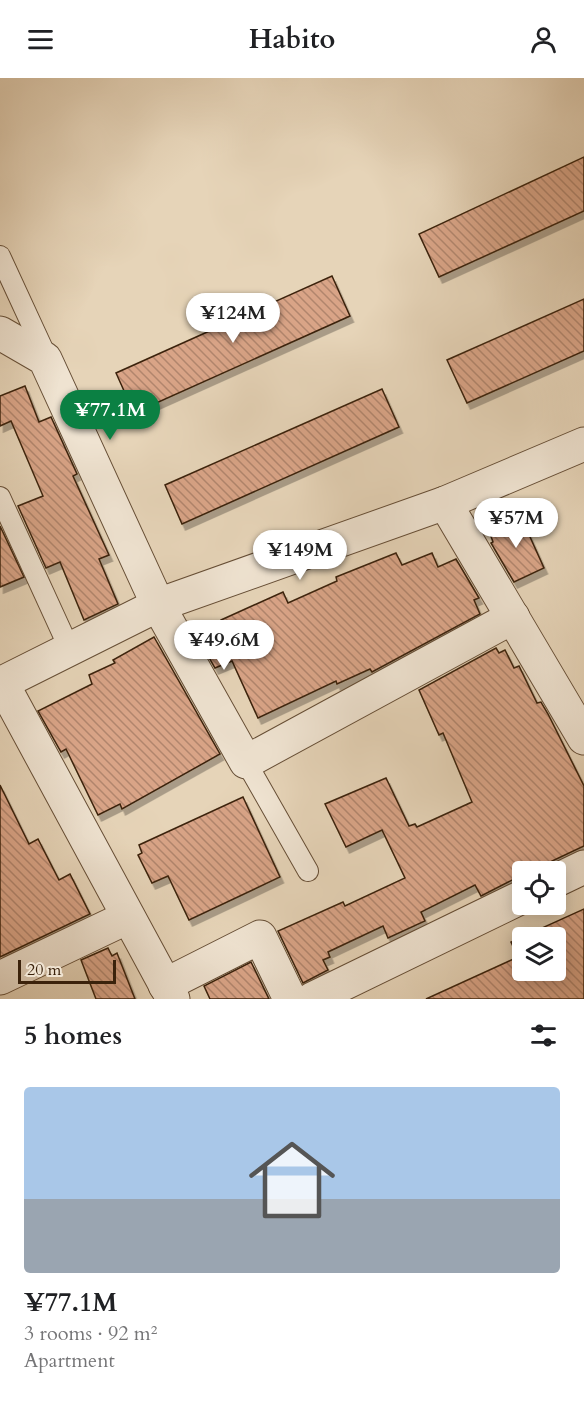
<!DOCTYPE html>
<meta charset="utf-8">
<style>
body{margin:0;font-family:Cardo,serif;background:#f2f2f2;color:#202124;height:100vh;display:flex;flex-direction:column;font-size:22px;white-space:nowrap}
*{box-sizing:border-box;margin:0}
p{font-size:20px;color:#757577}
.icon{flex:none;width:33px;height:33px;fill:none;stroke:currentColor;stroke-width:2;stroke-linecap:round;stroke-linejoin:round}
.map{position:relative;height:921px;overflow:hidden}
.drawer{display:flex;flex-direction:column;background:#fff;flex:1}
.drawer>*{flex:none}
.fabs{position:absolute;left:512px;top:783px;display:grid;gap:12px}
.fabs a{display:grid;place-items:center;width:54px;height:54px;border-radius:6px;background:#fff;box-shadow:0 3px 15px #0003;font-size:30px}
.scale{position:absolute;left:18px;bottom:15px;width:98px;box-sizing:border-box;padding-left:6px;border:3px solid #3b220b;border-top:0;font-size:16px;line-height:21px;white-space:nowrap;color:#3b220b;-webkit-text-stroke:4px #efe3d1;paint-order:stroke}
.price{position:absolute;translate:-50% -51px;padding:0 14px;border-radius:21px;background:#fff;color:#222;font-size:20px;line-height:39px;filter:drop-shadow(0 2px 3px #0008)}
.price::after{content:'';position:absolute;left:50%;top:36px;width:18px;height:14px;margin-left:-9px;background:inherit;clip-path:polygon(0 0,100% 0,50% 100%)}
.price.active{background:#0b8043;color:#fff}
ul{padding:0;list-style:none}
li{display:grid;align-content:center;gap:12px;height:318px;padding:0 24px}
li+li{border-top:2px solid #e0e0e0}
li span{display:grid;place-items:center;height:186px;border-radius:6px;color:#555}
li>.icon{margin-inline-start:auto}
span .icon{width:108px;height:108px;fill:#fffc;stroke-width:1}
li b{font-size:26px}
h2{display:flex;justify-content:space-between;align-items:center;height:72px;padding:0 24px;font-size:26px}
header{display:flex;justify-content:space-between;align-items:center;height:78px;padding:0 24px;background:#fff;font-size:27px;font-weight:800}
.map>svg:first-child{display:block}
.building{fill:url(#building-back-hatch);stroke:#3b220b;stroke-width:1.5;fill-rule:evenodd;filter:url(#shadow)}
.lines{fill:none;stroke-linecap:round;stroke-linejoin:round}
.service-casing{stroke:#664e36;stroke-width:22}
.minor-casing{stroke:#664e36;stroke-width:35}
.service{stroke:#efe3d1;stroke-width:20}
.minor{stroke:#efe3d1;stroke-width:33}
</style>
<header><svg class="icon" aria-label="menu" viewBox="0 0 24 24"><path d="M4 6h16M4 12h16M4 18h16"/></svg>Habito<svg class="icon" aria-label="person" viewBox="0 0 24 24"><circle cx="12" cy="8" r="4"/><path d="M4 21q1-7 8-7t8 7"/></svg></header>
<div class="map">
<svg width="584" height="921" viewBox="0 0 584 921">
<defs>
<pattern id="building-back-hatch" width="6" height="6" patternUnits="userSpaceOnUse" patternTransform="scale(1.5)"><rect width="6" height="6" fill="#d9a487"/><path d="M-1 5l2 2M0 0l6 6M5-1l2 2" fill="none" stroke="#b1856d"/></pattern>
<filter id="shadow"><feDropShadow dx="3.5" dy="6" stdDeviation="0" flood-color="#0004"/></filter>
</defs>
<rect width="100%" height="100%" fill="#e6d4b8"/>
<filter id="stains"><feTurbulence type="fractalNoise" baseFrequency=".00333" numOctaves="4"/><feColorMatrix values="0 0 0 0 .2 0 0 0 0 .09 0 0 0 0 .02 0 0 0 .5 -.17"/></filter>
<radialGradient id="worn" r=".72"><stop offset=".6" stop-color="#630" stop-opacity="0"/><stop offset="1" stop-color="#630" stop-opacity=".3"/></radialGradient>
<g class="building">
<polygon points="584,79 584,133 439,199 419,156"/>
<polygon points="332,198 350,238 134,335 116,295"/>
<polygon points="584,221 584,273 467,325 447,282"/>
<polygon points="25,308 39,344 51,339 77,396 73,398 109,477 99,481 118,526 84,542 60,484 46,490 18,428 43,418 11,343 0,348 0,318"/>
<polygon points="382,311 399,349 182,446 165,407"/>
<polygon points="521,439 544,490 514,504 491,465 493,464 489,453"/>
<polygon points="0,448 24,499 0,509"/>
<polygon points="396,475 402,487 432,475 438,489 456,481 479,520 474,522 480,536 372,594 370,591 337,606 336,603 258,640 232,583 215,590 197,558 222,546 221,542 283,514 288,525 337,503 336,499"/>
<polygon points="154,559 220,676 122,731 120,726 98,737 66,671 61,674 38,633 92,606 89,597 115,585 113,582"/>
<polygon points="496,570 499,575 505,572 514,590 519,588 537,625 541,624 548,636 584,708 584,768 529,794 522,794 522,797 481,818 475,807 421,834 425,843 388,860 383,848 328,874 330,879 323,882 328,892 303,905 278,853 343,824 345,828 405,800 382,752 346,769 325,726 386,700 409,748 415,746 417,749 472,724 443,655 439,657 419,612"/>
<polygon points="0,707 29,766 38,761 59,802 70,796 90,836 0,879"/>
<polygon points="243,719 280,799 189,842 168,798 152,805 138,777 142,775 139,767"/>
<path d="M584 831V921H426L518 879 511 864ZM522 860H555V892H522Z"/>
<polygon points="108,870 112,878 117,875 135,921 96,921 81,882"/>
<polygon points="251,884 269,921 210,921 204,908"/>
</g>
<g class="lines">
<defs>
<g id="service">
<polyline points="0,178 42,269 45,281"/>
<polyline points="0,419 70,572"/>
<polyline points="246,684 308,793"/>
</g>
<g id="minor">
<polyline points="0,255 45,281 158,527 246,684 513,539"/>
<polyline points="445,425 584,660"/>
<polyline points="2,605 173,921"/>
<polyline points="0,606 158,527 445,425 584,366"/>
<polyline points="555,803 584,789"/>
<polyline points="0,900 128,839"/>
<polyline points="165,907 260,859 290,921"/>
<polyline points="312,921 522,819"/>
</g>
</defs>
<use href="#service" class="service-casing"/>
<use href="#minor" class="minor-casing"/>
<use href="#service" class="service"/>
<use href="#minor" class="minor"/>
</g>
<rect width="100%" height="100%" filter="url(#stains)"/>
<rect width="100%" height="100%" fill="url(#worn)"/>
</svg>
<div class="fabs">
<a><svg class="icon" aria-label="locate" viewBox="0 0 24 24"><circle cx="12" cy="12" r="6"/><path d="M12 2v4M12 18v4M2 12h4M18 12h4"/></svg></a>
<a><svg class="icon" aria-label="layers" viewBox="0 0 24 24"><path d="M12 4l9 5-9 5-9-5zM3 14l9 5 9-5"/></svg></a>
</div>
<div class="scale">20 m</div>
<b class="price" style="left:233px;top:266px">¥124M</b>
<b class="price active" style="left:110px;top:363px">¥77.1M</b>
<b class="price" style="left:516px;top:471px">¥57M</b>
<b class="price" style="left:300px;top:503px">¥149M</b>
<b class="price" style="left:224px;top:593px">¥49.6M</b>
</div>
<section class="drawer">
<h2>5 homes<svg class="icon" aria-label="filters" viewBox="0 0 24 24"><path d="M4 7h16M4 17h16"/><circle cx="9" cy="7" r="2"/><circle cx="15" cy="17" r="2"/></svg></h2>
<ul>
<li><span style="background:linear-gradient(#a9c7e8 60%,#9aa5b1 0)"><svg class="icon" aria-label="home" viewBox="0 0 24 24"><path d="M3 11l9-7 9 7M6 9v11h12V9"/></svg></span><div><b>¥77.1M</b><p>3 rooms · 92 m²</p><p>Apartment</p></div></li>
</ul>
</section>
